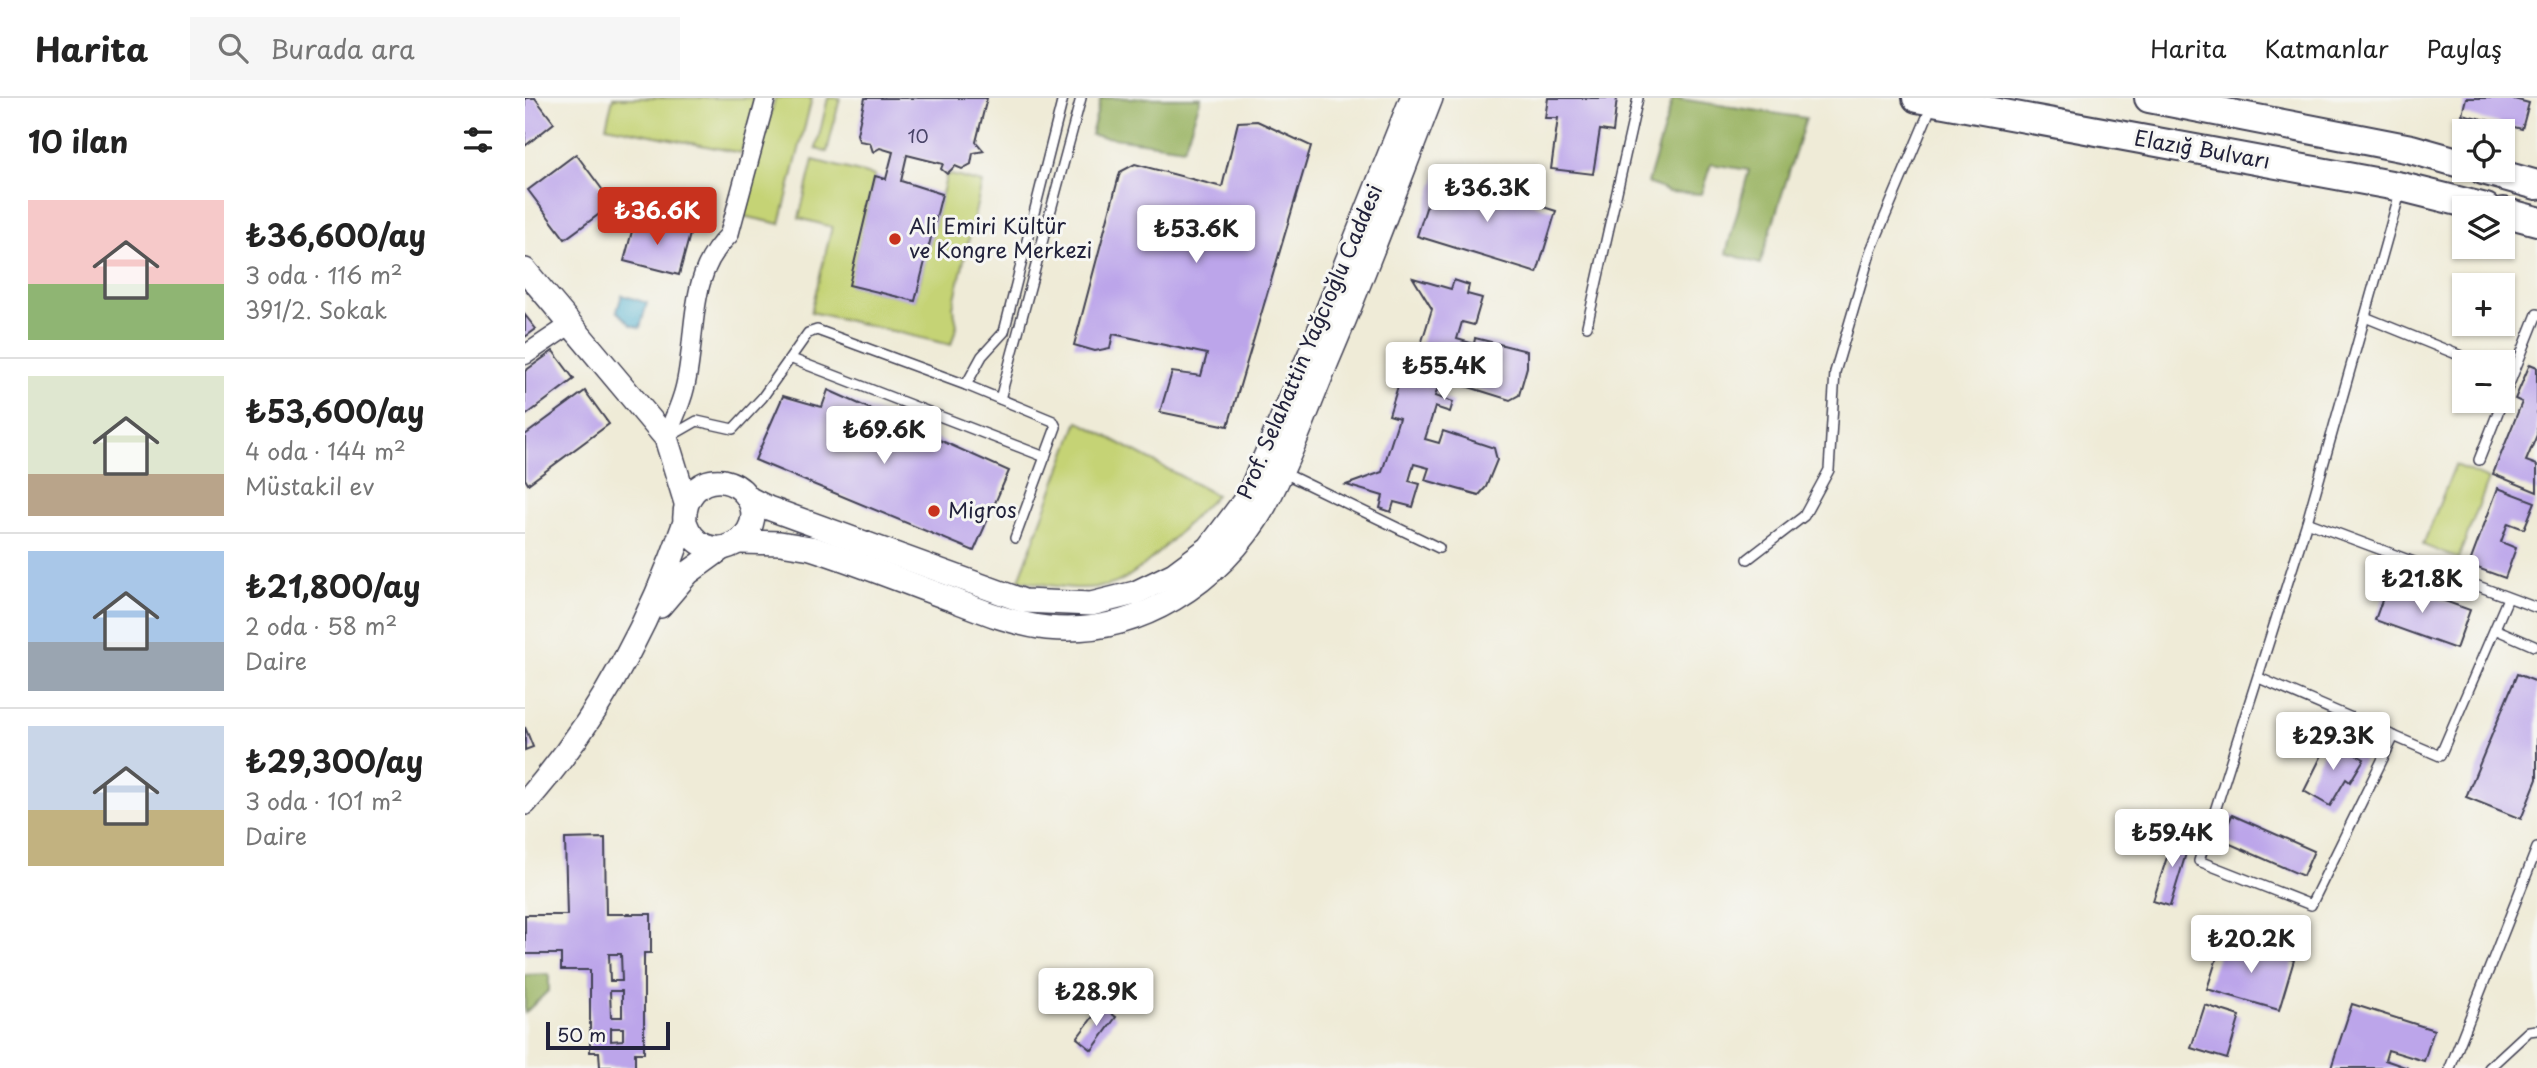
<!DOCTYPE html>
<html lang="tr">
<meta charset="utf-8">
<style>
body{margin:0;font-family:"Playpen Sans",sans-serif;background:#f6f6f6;color:#222;height:100vh;display:flex;flex-direction:column;font-size:26px;white-space:nowrap}
*{box-sizing:border-box;margin:0}
p{font-size:23px;color:#767676}
.icon{flex:none;width:38px;height:38px;fill:none;stroke:currentColor;stroke-width:2;stroke-linecap:round;stroke-linejoin:round}
.map{position:relative;flex:1;overflow:hidden}
.details{display:flex;flex-direction:column;background:#fff;width:525px}
.details>*{flex:none}
.buttons{position:absolute;left:1927px;top:21px;display:grid;gap:14px}
.buttons a{display:grid;place-items:center;width:63px;height:63px;border-radius:0px;background:#fff;box-shadow:0 2px 5px #0004;font-size:35px}
.scale{position:absolute;left:21px;bottom:18px;width:124px;box-sizing:border-box;padding-left:7px;border:4px solid #22223b;border-top:0;font-size:19px;line-height:24px;white-space:nowrap;color:#22223b;-webkit-text-stroke:5px #f6f6f2;paint-order:stroke}
.price{position:absolute;translate:-50% -60px;padding:0 16px;border-radius:7px;background:#fff;color:#222;font-size:23px;line-height:46px;filter:drop-shadow(0 2px 4px #0008)}
.price::after{content:'';position:absolute;left:50%;top:42px;width:21px;height:16px;margin-left:-10px;background:inherit;clip-path:polygon(0 0,100% 0,50% 100%)}
.price.on{background:#c8321e;color:#fff}
ul{padding:0;list-style:none}
li{display:flex;align-items:center;gap:21px;height:175px;padding:0 28px}
li+li{border-top:2px solid #e0e0e0}
li span{display:grid;place-items:center;flex:none;width:196px;height:140px;border-radius:0px;color:#555}
li>.icon{margin-inline-start:auto}
span .icon{width:84px;height:84px;fill:#fffc;stroke-width:1}
li b{font-size:30px}
h2{display:flex;justify-content:space-between;align-items:center;height:84px;padding:0 28px;font-size:30px}
header{display:flex;align-items:center;gap:42px;box-sizing:border-box;height:98px;padding:0 35px;background:#fff;border-bottom:2px solid #e0e0e0}
header strong{font-size:33px}
nav{display:flex;gap:38px;margin-inline-start:auto;font-size:24px}
.search{width:490px;height:63px;background:#f6f6f6;display:flex;align-items:center;gap:18px;box-sizing:border-box;padding:0 24px;border-radius:0px;color:#767676;font-size:26px}
main{display:flex;flex:1;min-height:0}
.map>svg:first-child{display:block}
.green{fill:#c5d374;stroke:#747a58;stroke-width:2}
.forest{fill:#9cb566;stroke:#5f6c50;stroke-width:2}
.water{fill:#4eafcd;stroke:#386884;stroke-width:2}
.building{fill:#bca5ea;fill-rule:evenodd}
.lines{fill:none;stroke-linecap:round;stroke-linejoin:round}
.service-casing{stroke:#414052;stroke-width:12}
.minor-casing{stroke:#414052;stroke-width:21}
.tertiary-casing{stroke:#414052;stroke-width:26}
.primary-casing{stroke:#414052;stroke-width:32}
.service{stroke:#fff;stroke-width:9}
.minor{stroke:#fff;stroke-width:18}
.tertiary{stroke:#fff;stroke-width:23}
.primary{stroke:#fff;stroke-width:28}
.poi-dot{fill:#c8321e;stroke:#f6f6f2;stroke-width:2.5}
.labels{text-anchor:middle;stroke-width:6;stroke-linejoin:round;paint-order:stroke}
.number-label{font-size:18px;fill:#484367}
.street-label{font-size:21px;fill:#22223b;stroke:#f6f6f2}
.poi-label{font-size:21px;fill:#22223b;stroke:#f6f6f2;text-anchor:start}
</style>
<header>
<strong>Harita</strong>
<div class="search"><svg class="icon" aria-label="search" viewBox="0 0 24 24"><circle cx="10" cy="10" r="6"/><path d="M15 15l6 6"/></svg>Burada ara</div>
<nav><a>Harita</a><a>Katmanlar</a><a>Paylaş</a></nav>
</header>
<main>
<section class="details">
<h2>10 ilan<svg class="icon" aria-label="filters" viewBox="0 0 24 24"><path d="M4 7h16M4 17h16"/><circle cx="9" cy="7" r="2"/><circle cx="15" cy="17" r="2"/></svg></h2>
<ul>
<li><span style="background:linear-gradient(#f6c9c9 60%,#8fb573 0)"><svg class="icon" aria-label="home" viewBox="0 0 24 24"><path d="M3 11l9-7 9 7M6 9v11h12V9"/></svg></span><div><b>₺36,600/ay</b><p>3 oda · 116 m²</p><p>391/2. Sokak</p></div></li>
<li><span style="background:linear-gradient(#dfe7d0 70%,#b9a48a 0)"><svg class="icon" aria-label="home" viewBox="0 0 24 24"><path d="M3 11l9-7 9 7M6 9v11h12V9"/></svg></span><div><b>₺53,600/ay</b><p>4 oda · 144 m²</p><p>Müstakil ev</p></div></li>
<li><span style="background:linear-gradient(#a9c7e8 65%,#9aa5b1 0)"><svg class="icon" aria-label="home" viewBox="0 0 24 24"><path d="M3 11l9-7 9 7M6 9v11h12V9"/></svg></span><div><b>₺21,800/ay</b><p>2 oda · 58 m²</p><p>Daire</p></div></li>
<li><span style="background:linear-gradient(#c9d6e8 60%,#c2b280 0)"><svg class="icon" aria-label="home" viewBox="0 0 24 24"><path d="M3 11l9-7 9 7M6 9v11h12V9"/></svg></span><div><b>₺29,300/ay</b><p>3 oda · 101 m²</p><p>Daire</p></div></li>
</ul>
</section>
<div class="map">
<svg width="2012" height="970" viewBox="0 0 2012 970">
<rect width="100%" height="100%" fill="#f6f6f2"/>
<filter id="ink" filterUnits="userSpaceOnUse"><feTurbulence type="fractalNoise" baseFrequency=".0143" numOctaves="2"/><feDisplacementMap in="SourceGraphic" scale="14" xChannelSelector="R" yChannelSelector="G"/><feConvolveMatrix kernelMatrix="1 2 1 2 8 2 1 2 1" color-interpolation-filters="sRGB"/></filter>
<filter id="wash" filterUnits="userSpaceOnUse"><feTurbulence type="fractalNoise" baseFrequency=".00686" numOctaves="4" result="noise"/><feDisplacementMap in="SourceGraphic" scale="28" xChannelSelector="R" yChannelSelector="G"/><feGaussianBlur stdDeviation="1.57" result="paint"/><feColorMatrix in="noise" values="0 0 0 0 0 0 0 0 0 0 0 0 0 0 0 0 0 1.4 0 .05"/><feComposite in="paint" operator="in"/></filter>
<g filter="url(#wash)">
<rect width="100%" height="100%" fill="#efebd7"/>
<g class="green">
<polygon points="88,0 231,0 216,55 81,28"/>
<polygon points="250,0 287,0 255,126 218,118"/>
<polygon points="303,0 315,0 302,54 291,51"/>
<polygon points="288,62 350,78 325,187 390,202 422,76 457,85 428,209 432,227 426,247 286,214 307,129 274,120"/>
<path d="M553 323 691 397C667 420 615 480 585 487 555 494 523 487 494 482Z"/>
<polygon points="1930,367 1964,381 1933,461 1898,447"/>
</g>
<g class="forest">
<polygon points="576,0 676,0 659,50 566,37"/>
<polygon points="1148,0 1281,20 1235,166 1201,155 1224,72 1186,66 1176,96 1144,94 1123,85"/>
<polygon points="24,876 24,892 0,915 0,877"/>
</g>
<polygon class="water" points="97,197 122,205 115,230 106,227 92,213"/>
<g id="blocks">
<g class="building">
<polygon points="0,0 10,0 29,25 0,48"/>
<polygon points="340,0 462,0 451,44 459,53 448,55 446,66 437,71 430,68 422,76 416,71 418,66 382,57 376,83 417,96 390,203 324,187 350,78 361,81 368,54 355,50 348,54 345,45 334,43 332,36"/>
<polygon points="1023,0 1092,0 1088,34 1075,32 1068,76 1026,71 1033,20 1020,20"/>
<polygon points="1941,0 1985,0 2004,5 1997,31 1937,16"/>
<polygon points="732,23 786,48 703,328 635,314 647,274 676,278 682,256 588,236 585,250 570,253 549,247 595,74 610,66 697,89 713,24"/>
<polygon points="51,56 88,106 40,141 3,92"/>
<polygon points="912,76 1031,113 1012,175 892,138"/>
<polygon points="110,122 165,136 154,177 99,163"/>
<polygon points="888,180 926,191 929,182 944,187 942,196 957,200 949,227 937,224 932,241 949,246 950,240 1002,253 1002,269 994,297 985,302 931,285 935,274 920,269 910,298 928,304 925,314 910,309 900,341 914,345 918,333 969,350 972,362 961,389 954,397 900,382 904,370 889,366 884,383 895,386 888,409 869,404 866,414 855,410 858,398 821,387 857,374 874,320 864,317 880,266 889,269 907,211"/>
<polygon points="0,217 11,231 0,239"/>
<polygon points="28,253 49,281 0,318 0,273"/>
<polygon points="2005,266 2012,269 2012,337 2001,363 2012,367 2012,394 1968,376 1997,304 1990,301"/>
<polygon points="303,292 484,373 449,453 230,362 258,298 297,309"/>
<polygon points="60,293 84,326 3,386 0,381 0,337"/>
<polygon points="1973,390 2010,404 1999,431 1983,425 1976,444 1991,450 1980,480 1944,467"/>
<polygon points="1864,483 1945,512 1931,551 1850,522"/>
<polygon points="1992,576 2012,584 2012,681 1996,721 1941,699"/>
<polygon points="0,629 8,649 0,652"/>
<polygon points="1805,641 1839,661 1825,684 1821,681 1805,708 1779,693"/>
<polygon points="1707,717 1789,753 1778,778 1696,742"/>
<polygon points="1650,734 1666,739 1645,808 1628,803"/>
<path d="M80 740 81 816H126V855H119V955H110V969H75L74 954H65V872H36V856H0V817H42L40 741ZM84 856H96L97 883H85ZM85 893H97V919H86ZM86 930H98V942L86 943Z"/>
<polygon points="1698,841 1769,862 1754,912 1682,891"/>
<polygon points="1827,906 1909,932 1899,963 1863,952 1860,962 1883,970 1806,970"/>
<polygon points="1680,907 1715,918 1702,961 1666,950"/>
<polygon points="576,908 591,919 567,952 552,940"/>
</g>
</g>
</g>
<g filter="url(#ink)">
<use href="#blocks" fill-opacity="0" stroke="#414052" stroke-width="2"/>
<g class="lines">
<defs>
<g id="service">
<polyline points="1840,219 1951,264"/>
<polyline points="1062,228 1113,0"/>
<polyline points="267,261 520,359"/>
<polyline points="441,287 528,323 531,329 490,440"/>
<polyline points="475,301 556,0"/>
<polyline points="144,339 172,323 208,331 237,300 283,235 292,232 441,287 457,258 479,234 538,0"/>
<polyline points="1954,362 2012,216"/>
<polyline points="757,374 914,450"/>
<polyline points="1782,424 2012,510"/>
<polyline points="1223,461 1279,418 1304,372 1310,274 1346,152 1407,7"/>
<polyline points="1970,531 2009,548"/>
<polyline points="1734,580 1915,658 1983,500"/>
<polyline points="1869,638 1786,807 1674,763 1782,424 1876,91"/>
<polyline points="1925,970 2012,750"/>
<polyline points="1964,970 2004,933 2012,932"/>
</g>
<g id="minor">
<polyline points="0,257 43,228"/>
<path d="M141 340C147 324 156 307 160 289 173 235 161 178 204 137L241 0"/>
</g>
<g id="tertiary">
<polyline points="0,172 141,340 161,405"/>
<polyline points="223,400 243,410 499,503 566,506 610,495 649,476 684,450 723,398 784,258 887,0"/>
<path d="M214 444 255 445 286 450C333 465 379 484 426 501 457 513 488 526 522 530 613 539 696 484 740 407 765 361 783 309 803 261 840 175 872 87 906 0"/>
<polyline points="135,508 163,475 196,451"/>
<path d="M0 705C73 623 124 527 160 424 158 401 173 380 198 383 208 385 216 390 221 397 250 438 179 478 160 424"/>
</g>
<g id="primary">
<polyline points="1392,0 1877,89 1961,110"/>
<polyline points="1624,0 1886,51 1939,66"/>
<polyline points="1958,72 2012,87"/>
<polyline points="1978,114 2012,123"/>
</g>
</defs>
<use href="#service" class="service-casing"/>
<use href="#minor" class="minor-casing"/>
<use href="#tertiary" class="tertiary-casing"/>
<use href="#primary" class="primary-casing"/>
<use href="#service" class="service"/>
<use href="#minor" class="minor"/>
<use href="#tertiary" class="tertiary"/>
<use href="#primary" class="primary"/>
</g>
</g>
<g class="poi-dot">
<circle cx="370" cy="141" r="7"/>
<circle cx="409" cy="413" r="7"/>
</g>
<g class="labels">
<g class="number-label">
<text x="393" y="45">10</text>
</g>
<g class="street-label">
<text transform="translate(1677 52) rotate(10)" y="7">Elazığ Bulvarı</text>
<text transform="translate(785 244) rotate(-67)" y="7">Prof. Selahattin Yağcıoğlu Caddesi</text>
</g>
<g class="poi-label">
<text x="384" y="136">Ali Emiri Kültür<tspan x="384" dy="24">ve Kongre Merkezi</tspan></text>
<text x="423" y="420">Migros</text>
</g>
</g>
</svg>
<div class="buttons">
<a><svg class="icon" aria-label="locate" viewBox="0 0 24 24"><circle cx="12" cy="12" r="6"/><path d="M12 2v4M12 18v4M2 12h4M18 12h4"/></svg></a>
<a><svg class="icon" aria-label="layers" viewBox="0 0 24 24"><path d="M12 4l9 5-9 5-9-5zM3 14l9 5 9-5"/></svg></a>
<a>+</a>
<a>−</a>
</div>
<div class="scale">50 m</div>
<b class="price" style="left:962px;top:126px">₺36.3K</b>
<b class="price on" style="left:132px;top:149px">₺36.6K</b>
<b class="price" style="left:671px;top:167px">₺53.6K</b>
<b class="price" style="left:919px;top:304px">₺55.4K</b>
<b class="price" style="left:359px;top:368px">₺69.6K</b>
<b class="price" style="left:1897px;top:517px">₺21.8K</b>
<b class="price" style="left:1808px;top:674px">₺29.3K</b>
<b class="price" style="left:1647px;top:771px">₺59.4K</b>
<b class="price" style="left:1726px;top:877px">₺20.2K</b>
<b class="price" style="left:571px;top:930px">₺28.9K</b>
</div>
</main>
